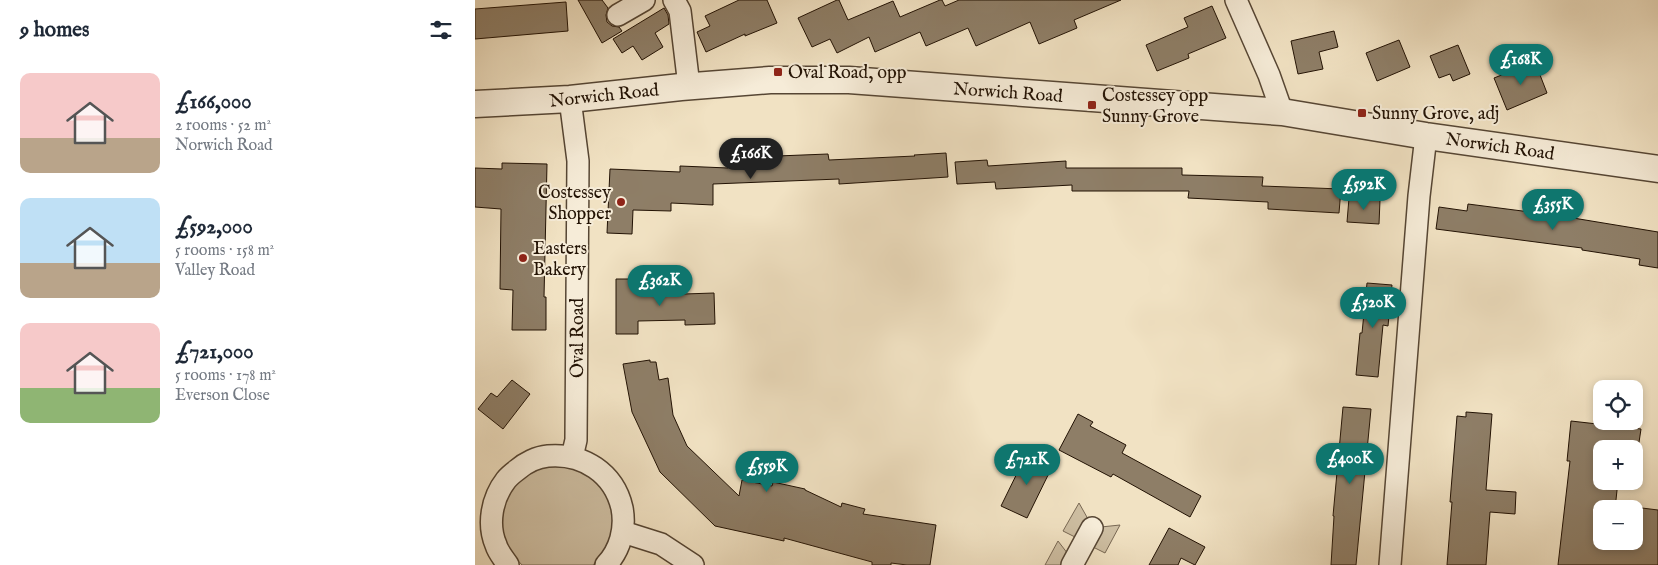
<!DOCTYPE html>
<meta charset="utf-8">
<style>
body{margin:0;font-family:"IM FELL English",serif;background:#f6f6f7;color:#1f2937;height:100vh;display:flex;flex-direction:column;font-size:19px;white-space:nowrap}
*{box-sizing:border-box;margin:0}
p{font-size:16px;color:#747a83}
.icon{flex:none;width:28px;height:28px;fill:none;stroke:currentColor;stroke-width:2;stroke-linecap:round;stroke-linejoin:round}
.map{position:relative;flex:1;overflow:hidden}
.sheet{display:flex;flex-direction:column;background:#fff;width:475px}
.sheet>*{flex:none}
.controls{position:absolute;left:1118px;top:380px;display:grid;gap:10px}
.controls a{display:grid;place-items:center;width:50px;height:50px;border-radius:10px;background:#fff;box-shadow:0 2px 8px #0003;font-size:25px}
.price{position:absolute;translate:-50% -42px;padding:0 11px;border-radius:18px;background:#0f766e;color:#fff;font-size:16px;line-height:32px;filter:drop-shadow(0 1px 2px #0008)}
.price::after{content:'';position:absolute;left:50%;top:30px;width:15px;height:11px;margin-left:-8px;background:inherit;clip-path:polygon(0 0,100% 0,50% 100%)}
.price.on{background:#222;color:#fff}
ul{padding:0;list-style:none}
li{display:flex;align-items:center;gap:15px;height:125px;padding:0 20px}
li span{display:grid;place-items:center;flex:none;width:140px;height:100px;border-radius:10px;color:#555}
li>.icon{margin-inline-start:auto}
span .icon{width:60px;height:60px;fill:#fffc;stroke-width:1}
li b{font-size:21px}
h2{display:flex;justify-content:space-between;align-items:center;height:60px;padding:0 20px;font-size:21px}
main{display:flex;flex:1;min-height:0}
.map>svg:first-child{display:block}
.green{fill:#cebfa3;stroke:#786854}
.building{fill:#8e7e67;stroke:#221204}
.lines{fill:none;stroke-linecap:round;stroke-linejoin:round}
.minor-casing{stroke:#564634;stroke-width:24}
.tertiary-casing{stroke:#564634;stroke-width:29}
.minor{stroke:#f6ecd8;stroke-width:21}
.tertiary{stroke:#f6ecd8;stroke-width:26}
.poi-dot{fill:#8f2418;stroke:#f6ecd8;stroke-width:2}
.labels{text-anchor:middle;stroke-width:4;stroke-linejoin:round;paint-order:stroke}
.poi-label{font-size:18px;fill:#221204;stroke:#f6ecd8;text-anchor:start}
.street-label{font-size:18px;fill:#221204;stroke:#f6ecd8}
</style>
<main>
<section class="sheet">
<h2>9 homes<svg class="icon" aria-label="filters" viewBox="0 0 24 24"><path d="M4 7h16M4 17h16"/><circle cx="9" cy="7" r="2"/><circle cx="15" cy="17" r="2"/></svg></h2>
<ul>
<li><span style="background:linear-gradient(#f6c9c9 65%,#b9a48a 0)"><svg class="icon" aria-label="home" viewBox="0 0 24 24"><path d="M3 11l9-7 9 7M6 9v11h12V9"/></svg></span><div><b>£166,000</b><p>2 rooms · 52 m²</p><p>Norwich Road</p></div></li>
<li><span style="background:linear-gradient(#bfe0f5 65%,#b9a48a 0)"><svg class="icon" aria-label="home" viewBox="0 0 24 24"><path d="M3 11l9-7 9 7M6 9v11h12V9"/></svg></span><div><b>£592,000</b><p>5 rooms · 158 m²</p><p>Valley Road</p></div></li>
<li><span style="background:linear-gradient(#f6c9c9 65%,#8fb573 0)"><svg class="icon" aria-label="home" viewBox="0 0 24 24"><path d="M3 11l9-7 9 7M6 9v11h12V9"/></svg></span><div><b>£721,000</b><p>5 rooms · 178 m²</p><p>Everson Close</p></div></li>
</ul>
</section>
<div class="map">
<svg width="1183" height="565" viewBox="0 0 1183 565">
<rect width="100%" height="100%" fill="#f1e2c3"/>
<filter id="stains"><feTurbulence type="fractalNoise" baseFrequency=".004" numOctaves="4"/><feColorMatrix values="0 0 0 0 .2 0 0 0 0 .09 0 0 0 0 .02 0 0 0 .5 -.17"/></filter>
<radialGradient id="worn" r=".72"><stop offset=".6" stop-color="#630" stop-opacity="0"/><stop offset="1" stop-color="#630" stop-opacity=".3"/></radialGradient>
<g class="green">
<path d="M83 465C94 467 106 469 116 476 135 490 144 518 136 540 132 550 125 557 118 565H47C44 561 39 558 36 554 20 529 25 494 49 476 59 469 71 467 83 465Z"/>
<polygon points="604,503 613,519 604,539 588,531"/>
<polygon points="645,525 630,553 616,546 626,527"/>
<polygon points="583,541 593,554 588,565 570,565"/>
</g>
<g class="building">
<polygon points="103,0 127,0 133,8 131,15 132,22 137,26 144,27 147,31 127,43"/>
<polygon points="264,0 292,0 302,23 270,36 270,34 231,52 222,32 235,26 230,16"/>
<polygon points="362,0 364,0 373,20 418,1 425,17 465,0 467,0 470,6 484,0 646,0 599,20 602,28 564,44 555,22 501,46 493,28 451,46 445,32 400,52 394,37 362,53 355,39 337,47 323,18"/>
<polygon points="91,2 93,31 0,39 0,9"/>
<polygon points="737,6 751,38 713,54 714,58 682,71 671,45 713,27 709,18"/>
<polygon points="189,8 193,15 194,24 180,33 188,47 167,60 158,46 147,53 138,39"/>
<polygon points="859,31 863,47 844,52 848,69 823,74 816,41"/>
<polygon points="924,40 935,67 902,81 891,53"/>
<polygon points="983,45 995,74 978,81 975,74 964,78 955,56"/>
<polygon points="1060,62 1072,93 1032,110 1019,78"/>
<polygon points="471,153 473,177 364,184 364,179 238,184 238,205 196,203 196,211 158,210 157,234 132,233 135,169 205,172 205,166 253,168 252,158 353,154 354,160 440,156 439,155"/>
<polygon points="512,160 513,166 591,161 591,168 707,168 707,175 788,177 787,186 866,189 864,213 793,209 793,202 713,198 714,191 597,191 597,185 521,189 520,182 482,184 480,162"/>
<polygon points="27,163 72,164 69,297 71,297 71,330 37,330 38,290 25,289 26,209 0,207 0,168 27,169"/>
<polygon points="874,198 905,200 904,224 872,222"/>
<polygon points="993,204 1086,216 1183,232 1183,268 1164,265 1165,259 1107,250 1107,248 961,229 964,207 992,211"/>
<polygon points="141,279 163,279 163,292 209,291 209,294 239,293 240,324 210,325 210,320 163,321 163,334 141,334"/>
<polygon points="892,283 917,285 913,326 908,325 903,377 881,375 885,333 887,333"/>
<polygon points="175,360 175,362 181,362 184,380 193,378 198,415 212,446 264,496 267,480 297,486 298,482 330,489 330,490 366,507 367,503 390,509 388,514 461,525 455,565 432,565 416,563 416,565 397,565 397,562 309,538 309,541 240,526 185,472 157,412 148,364"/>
<polygon points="37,380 55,394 28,429 3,409 16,393 22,397"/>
<polygon points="868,407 896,409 881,565 856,565 859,516 858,516"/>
<polygon points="991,412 1017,414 1011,490 1041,492 1040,514 1015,512 1011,565 972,565 977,502 975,502 982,416 991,417"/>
<polygon points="603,414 618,422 615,426 651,445 647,453 726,496 715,517 638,474 636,477 584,450"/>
<polygon points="1096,421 1166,429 1163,449 1126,449 1126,481 1143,481 1140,509 1126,509 1126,541 1159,541 1159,507 1183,510 1183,565 1083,565 1095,461 1092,461"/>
<polygon points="552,453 578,465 552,518 526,506"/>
<polygon points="694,528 730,547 720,565 706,558 703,565 674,565"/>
</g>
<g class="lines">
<defs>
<g id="minor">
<polyline points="199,0 205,11 214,86"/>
<polyline points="761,0 794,75 807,112"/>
<polyline points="143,15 169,0"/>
<polyline points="95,99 103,161 101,440 97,457"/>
<polyline points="148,532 186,544 218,565"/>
<path d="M33 565C29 559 23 552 21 545 12 524 17 498 31 480 34 476 38 473 42 470 50 463 62 457 73 456 108 453 139 473 147 508 151 529 145 550 131 565"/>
<polyline points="597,565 617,528"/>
<polyline points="915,565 944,196 951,136"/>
</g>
<polyline id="tertiary" points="0,104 95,99 206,87 295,80 374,80 807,112 951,136 1183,169"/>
</defs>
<use href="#minor" class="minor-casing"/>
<use href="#tertiary" class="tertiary-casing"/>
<use href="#minor" class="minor"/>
<use href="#tertiary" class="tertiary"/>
</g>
<g class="poi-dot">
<rect x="298" y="67" width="10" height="10" rx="2.5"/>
<rect x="612" y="100" width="10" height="10" rx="2.5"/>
<rect x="882" y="108" width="10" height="10" rx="2.5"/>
<circle cx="146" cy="202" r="5"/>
<circle cx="48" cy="258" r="5"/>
</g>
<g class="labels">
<g class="poi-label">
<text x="313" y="78">Oval Road, opp</text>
<text x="627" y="101">Costessey opp<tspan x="627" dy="21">Sunny Grove</tspan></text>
<text x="897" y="119">Sunny Grove, adj</text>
<text x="136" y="198" text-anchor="end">Costessey<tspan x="136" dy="21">Shopper</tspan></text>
<text x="58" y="254">Easters<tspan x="58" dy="21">Bakery</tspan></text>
</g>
<g class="street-label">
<text transform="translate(533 92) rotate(4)" y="6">Norwich Road</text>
<text transform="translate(129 95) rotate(-6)" y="6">Norwich Road</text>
<text transform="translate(1025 146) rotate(8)" y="6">Norwich Road</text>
<text transform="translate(102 338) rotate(-90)" y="6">Oval Road</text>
</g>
</g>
<rect width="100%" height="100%" filter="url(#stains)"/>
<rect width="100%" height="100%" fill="url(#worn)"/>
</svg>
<div class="controls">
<a><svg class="icon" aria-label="locate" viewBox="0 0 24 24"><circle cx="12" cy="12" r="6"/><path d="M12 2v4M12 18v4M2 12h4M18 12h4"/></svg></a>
<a>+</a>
<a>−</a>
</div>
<b class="price" style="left:1046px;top:86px">£168K</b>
<b class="price on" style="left:276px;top:180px">£166K</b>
<b class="price" style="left:889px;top:211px">£592K</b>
<b class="price" style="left:1078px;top:231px">£355K</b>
<b class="price" style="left:185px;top:307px">£362K</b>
<b class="price" style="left:898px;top:329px">£520K</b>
<b class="price" style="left:875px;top:485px">£400K</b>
<b class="price" style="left:552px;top:486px">£721K</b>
<b class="price" style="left:292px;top:493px">£559K</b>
</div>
</main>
